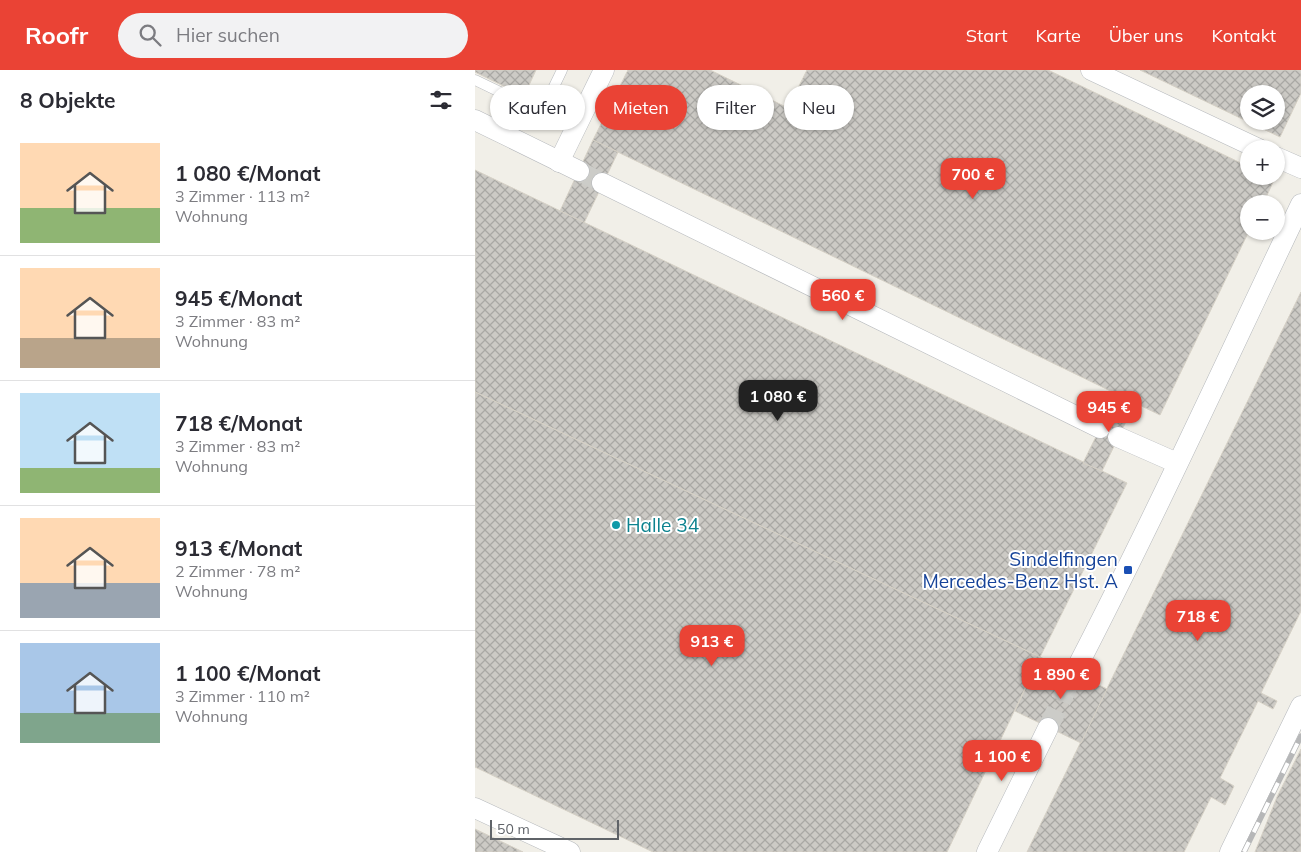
<!DOCTYPE html>
<html lang="de">
<meta charset="utf-8">
<style>
body{margin:0;font-family:Mulish,sans-serif;background:#f2f2f3;color:#2b2b33;height:100vh;display:flex;flex-direction:column;font-size:19px;white-space:nowrap}
*{box-sizing:border-box;margin:0}
p{font-size:16px;color:#7c7c81}
.icon{flex:none;width:28px;height:28px;fill:none;stroke:currentColor;stroke-width:2;stroke-linecap:round;stroke-linejoin:round}
.map{position:relative;flex:1;overflow:hidden}
.details{display:flex;flex-direction:column;background:#fff;width:475px}
.details>*{flex:none}
.hud{position:absolute;left:15px;top:15px;width:475px;height:45px;display:flex;gap:10px}
.buttons{position:absolute;left:765px;top:15px;display:grid;gap:10px}
.buttons a{display:grid;place-items:center;width:45px;height:45px;border-radius:50%;background:#fff;box-shadow:0 1px 4px #0004;font-size:25px}
.scale{position:absolute;left:15px;bottom:12px;width:129px;box-sizing:border-box;padding-left:5px;border:2px solid #5f6368;border-top:0;font-size:14px;line-height:18px;white-space:nowrap;color:#5f6368;-webkit-text-stroke:4px #fff;paint-order:stroke}
.price{position:absolute;translate:-50% -42px;padding:0 11px;border-radius:10px;background:#ea4335;color:#fff;font-size:16px;line-height:32px;filter:drop-shadow(0 1px 2px #0008)}
.price::after{content:'';position:absolute;left:50%;top:30px;width:15px;height:11px;margin-left:-8px;background:inherit;clip-path:polygon(0 0,100% 0,50% 100%)}
.price.current{background:#222;color:#fff}
ul{padding:0;list-style:none}
li{display:flex;align-items:center;gap:15px;height:125px;padding:0 20px}
li+li{border-top:1px solid #e1e1e2}
li span{display:grid;place-items:center;flex:none;width:140px;height:100px;border-radius:0px;color:#555}
li>.icon{margin-inline-start:auto}
span .icon{width:60px;height:60px;fill:#fffc;stroke-width:1}
li b{font-size:21px}
h2{display:flex;justify-content:space-between;align-items:center;height:60px;padding:0 20px;font-size:21px}
.pill{padding:0 18px;border-radius:22px;background:#fff;box-shadow:0 1px 4px #0004;font-size:18px;line-height:45px}
.pill.current{background:#ea4335;color:#fff}
header{display:flex;align-items:center;gap:30px;box-sizing:border-box;height:70px;padding:0 25px;background:#ea4335;color:#fff}
header strong{font-size:24px}
nav{display:flex;gap:28px;margin-inline-start:auto;font-size:18px}
.search{width:350px;height:45px;background:#f2f2f3;display:flex;align-items:center;gap:12px;box-sizing:border-box;padding:0 18px;border-radius:28px;color:#7c7c81;font-size:19px}
main{display:flex;flex:1;min-height:0}
.map>svg:first-child{display:block}
.building{fill:url(#building-cross-hatch);stroke:#d6d1c6;fill-rule:evenodd}
.lines{fill:none;stroke-linecap:round;stroke-linejoin:round}
.minor-tunnel{stroke:#ccccc8;stroke-width:20;stroke-dasharray:20 10;stroke-linecap:butt}
.service-casing{stroke:#b5b8bc;stroke-width:11}
.minor-casing{stroke:#b5b8bc;stroke-width:21}
.service{stroke:#fff;stroke-width:10}
.minor{stroke:#fff;stroke-width:20}
.rail-casing{stroke:#b6b7b8;stroke-width:5.5}
.rail{stroke:#fff;stroke-width:4;stroke-dasharray:11;stroke-linecap:butt}
.culture-dot{fill:#0f9aa8;stroke:#fff;stroke-width:2}
.transit-dot{fill:#1a4fb4;stroke:#fff;stroke-width:2}
.labels{text-anchor:middle;stroke-width:4;stroke-linejoin:round;paint-order:stroke}
.culture-label{font-size:19px;fill:#0d838f;stroke:#fff;text-anchor:start}
.transit-label{font-size:19px;fill:#164399;stroke:#fff;text-anchor:end}
</style>
<header>
<strong>Roofr</strong>
<div class="search"><svg class="icon" aria-label="search" viewBox="0 0 24 24"><circle cx="10" cy="10" r="6"/><path d="M15 15l6 6"/></svg>Hier suchen</div>
<nav><a>Start</a><a>Karte</a><a>Über uns</a><a>Kontakt</a></nav>
</header>
<main>
<section class="details">
<h2>8 Objekte<svg class="icon" aria-label="filters" viewBox="0 0 24 24"><path d="M4 7h16M4 17h16"/><circle cx="9" cy="7" r="2"/><circle cx="15" cy="17" r="2"/></svg></h2>
<ul>
<li><span style="background:linear-gradient(#ffd9b3 65%,#8fb573 0)"><svg class="icon" aria-label="home" viewBox="0 0 24 24"><path d="M3 11l9-7 9 7M6 9v11h12V9"/></svg></span><div><b>1 080 €/Monat</b><p>3 Zimmer · 113 m²</p><p>Wohnung</p></div></li>
<li><span style="background:linear-gradient(#ffd9b3 70%,#b9a48a 0)"><svg class="icon" aria-label="home" viewBox="0 0 24 24"><path d="M3 11l9-7 9 7M6 9v11h12V9"/></svg></span><div><b>945 €/Monat</b><p>3 Zimmer · 83 m²</p><p>Wohnung</p></div></li>
<li><span style="background:linear-gradient(#bfe0f5 75%,#8fb573 0)"><svg class="icon" aria-label="home" viewBox="0 0 24 24"><path d="M3 11l9-7 9 7M6 9v11h12V9"/></svg></span><div><b>718 €/Monat</b><p>3 Zimmer · 83 m²</p><p>Wohnung</p></div></li>
<li><span style="background:linear-gradient(#ffd9b3 65%,#9aa5b1 0)"><svg class="icon" aria-label="home" viewBox="0 0 24 24"><path d="M3 11l9-7 9 7M6 9v11h12V9"/></svg></span><div><b>913 €/Monat</b><p>2 Zimmer · 78 m²</p><p>Wohnung</p></div></li>
<li><span style="background:linear-gradient(#a9c7e8 70%,#7fa58c 0)"><svg class="icon" aria-label="home" viewBox="0 0 24 24"><path d="M3 11l9-7 9 7M6 9v11h12V9"/></svg></span><div><b>1 100 €/Monat</b><p>3 Zimmer · 110 m²</p><p>Wohnung</p></div></li>
</ul>
</section>
<div class="map">
<svg width="826" height="782" viewBox="0 0 826 782">
<defs>
<pattern id="building-cross-hatch" width="8" height="8" patternUnits="userSpaceOnUse" patternTransform="scale(1.25)"><rect width="8" height="8" fill="#cccac5"/><path d="M0 0l8 8M0 8l8-8" fill="none" stroke="#a9a8a4"/></pattern>
</defs>
<rect width="100%" height="100%" fill="#f1efe8"/>
<g class="building">
<polygon points="0,0 61,0 49,26 0,2"/>
<polygon points="153,0 235,0 313,38 332,0 573,0 774,97 774,106 793,106 799,110 788,134 774,134 774,161 685,345 118,70"/>
<path d="M665 0H826V23L805 67ZM774 24H801V51H774Z"/>
<polygon points="118,70 143,82 109,153 85,141"/>
<polygon points="0,100 652,413 565,587 0,322"/>
<polygon points="826,222 826,541 786,623 802,631 798,639 783,631 745,708 759,716 750,735 736,727 709,782 552,782"/>
<polygon points="0,322 565,587 472,782 178,782 0,697"/>
<polygon points="642,324 660,333 627,401 608,393"/>
<polygon points="565,587 632,619 606,673 540,641"/>
<polygon points="826,679 826,782 780,782 802,727"/>
<polygon points="0,759 48,782 0,782"/>
</g>
<g class="lines">
<g class="minor-tunnel">
<polyline points="104,101 127,113"/>
<polyline points="573,658 599,603"/>
</g>
<defs>
<polyline id="service" points="0,10 54,36 67,35 73,29 87,0"/>
<g id="minor">
<polyline points="616,0 784,79"/>
<polyline points="0,50 104,101"/>
<polyline points="801,87 826,98"/>
<polyline points="84,92 129,0"/>
<polyline points="127,113 625,358"/>
<polyline points="643,367 702,393"/>
<path d="M599 603C679 449 751 291 826 134"/>
<polyline points="0,738 95,782"/>
<polyline points="512,782 573,658"/>
<polyline points="755,782 826,636"/>
</g>
</defs>
<use href="#service" class="service-casing"/>
<use href="#minor" class="minor-casing"/>
<use href="#service" class="service"/>
<use href="#minor" class="minor"/>
<defs>
<polyline id="rail" points="769,782 826,666"/>
</defs>
<use href="#rail" class="rail-casing"/>
<use href="#rail" class="rail"/>
</g>
<circle class="culture-dot" cx="141" cy="455" r="5"/>
<rect class="transit-dot" x="648" y="495" width="10" height="10" rx="2.5"/>
<g class="labels">
<g class="culture-label">
<text x="151" y="462">Halle 34</text>
</g>
<g class="transit-label">
<text x="643" y="496">Sindelfingen<tspan x="643" dy="22">Mercedes-Benz Hst. A</tspan></text>
</g>
</g>
</svg>
<div class="buttons">
<a><svg class="icon" aria-label="layers" viewBox="0 0 24 24"><path d="M12 4l9 5-9 5-9-5zM3 14l9 5 9-5"/></svg></a>
<a>+</a>
<a>−</a>
</div>
<div class="scale">50 m</div>
<b class="price" style="left:498px;top:130px">700 €</b>
<b class="price" style="left:368px;top:251px">560 €</b>
<b class="price current" style="left:303px;top:352px">1 080 €</b>
<b class="price" style="left:634px;top:363px">945 €</b>
<b class="price" style="left:723px;top:572px">718 €</b>
<b class="price" style="left:237px;top:597px">913 €</b>
<b class="price" style="left:586px;top:630px">1 890 €</b>
<b class="price" style="left:527px;top:712px">1 100 €</b>
<div class="hud">
<a class="pill">Kaufen</a>
<a class="pill current">Mieten</a>
<a class="pill">Filter</a>
<a class="pill">Neu</a>
</div>
</div>
</main>
